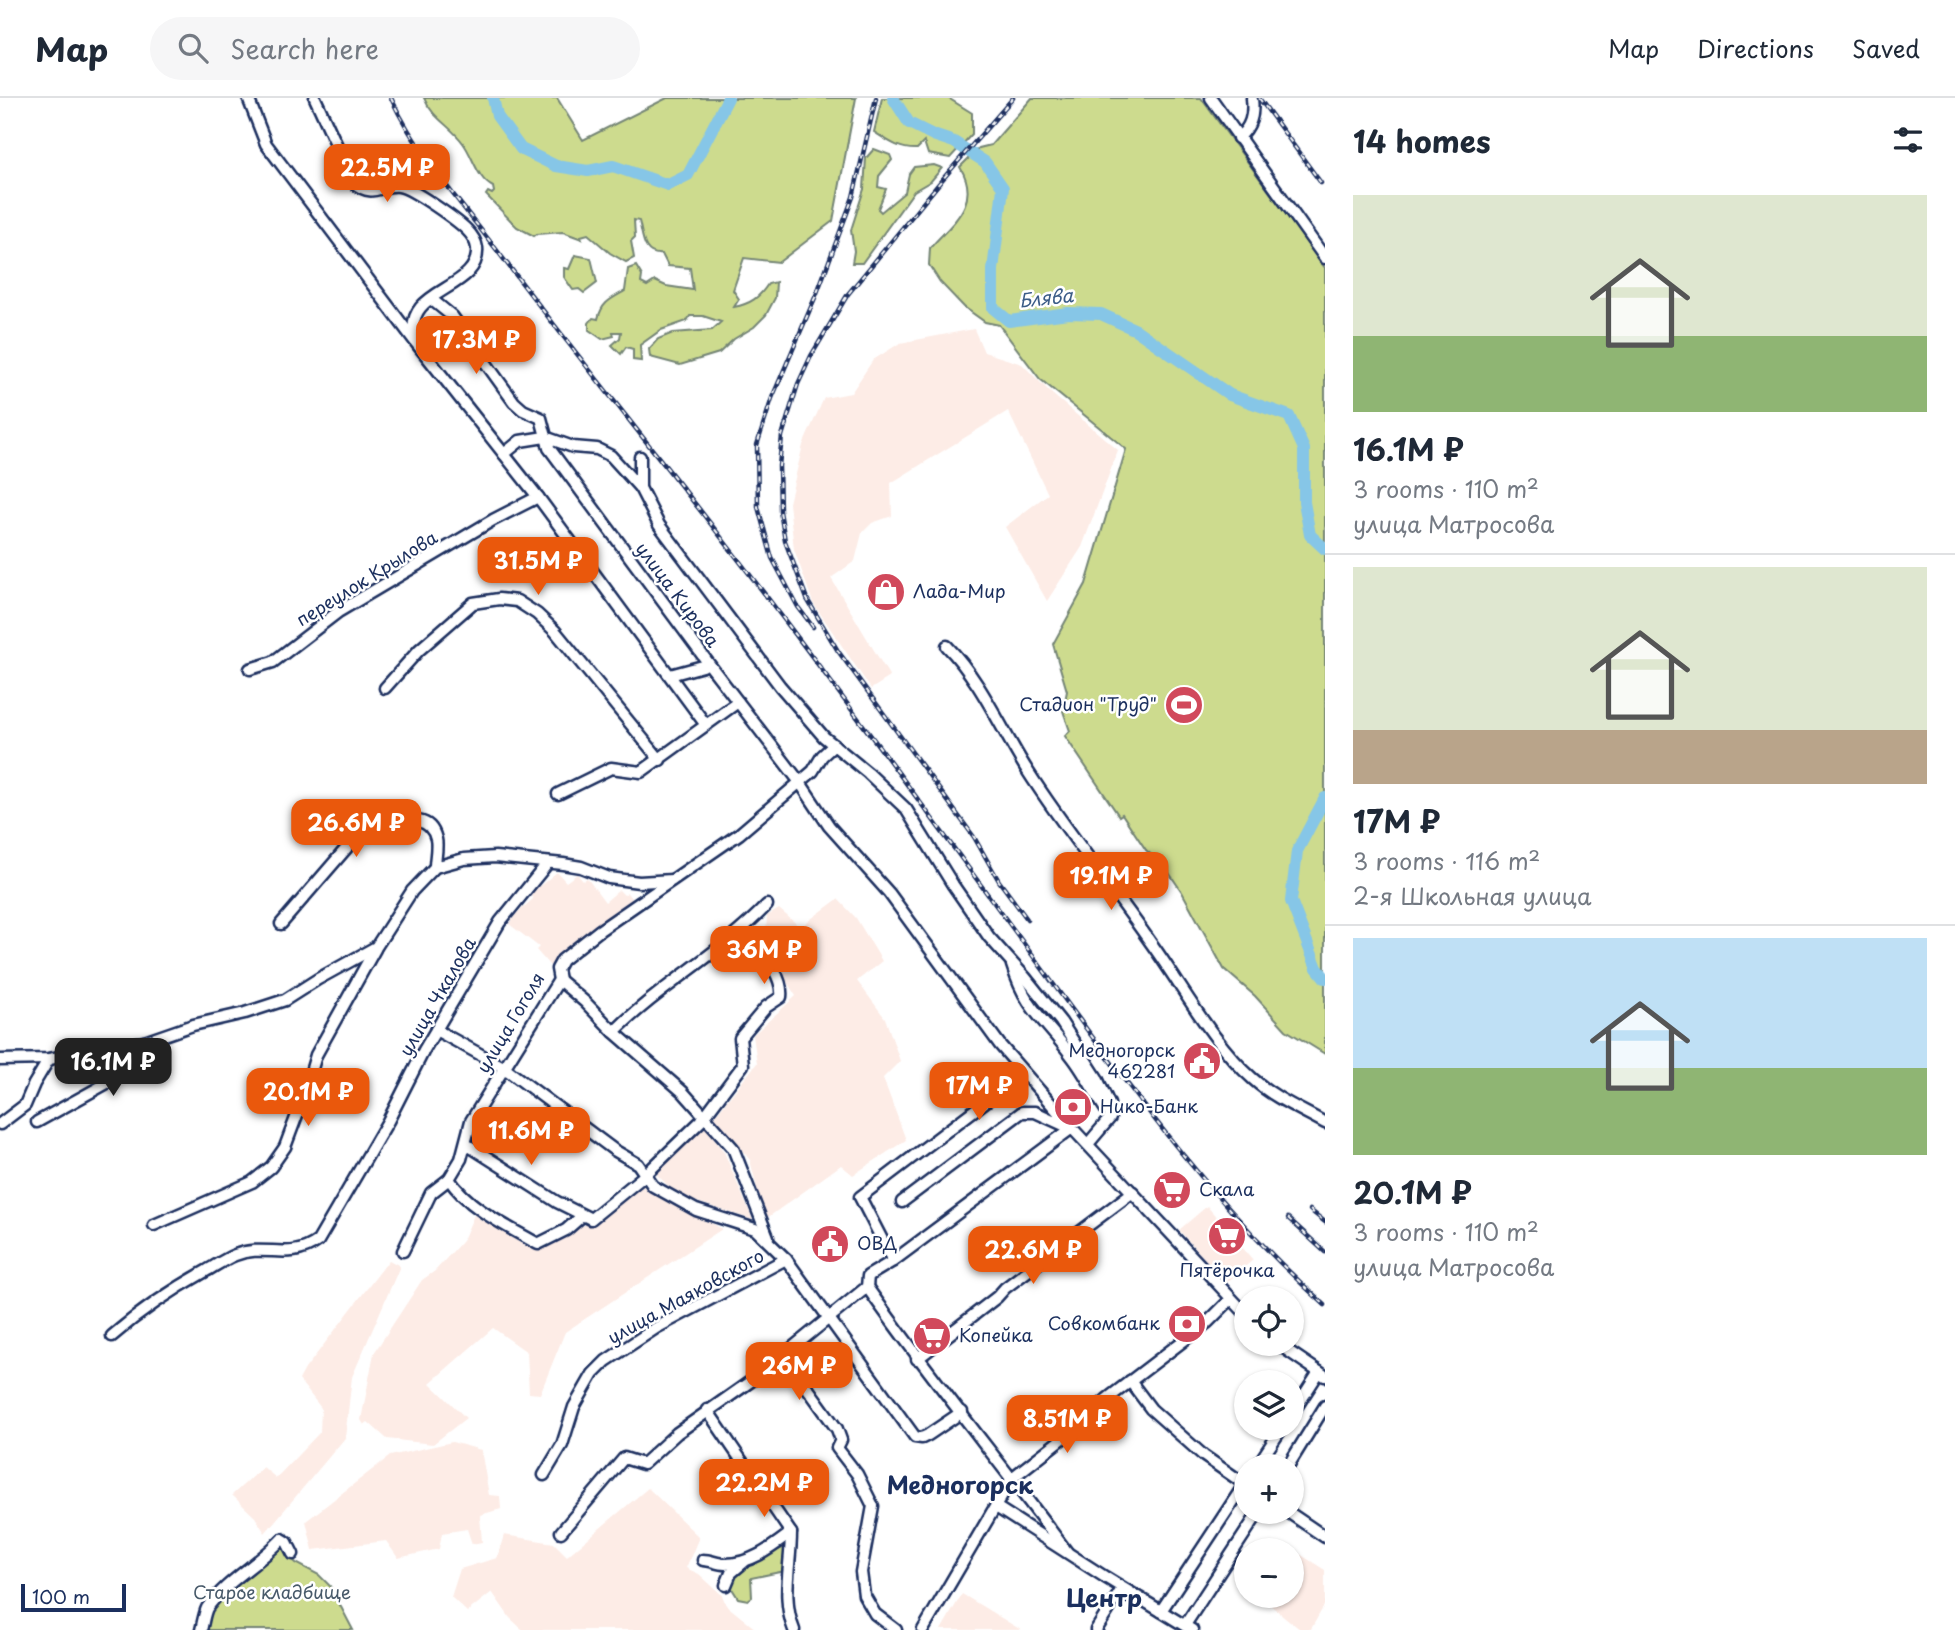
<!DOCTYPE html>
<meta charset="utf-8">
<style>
body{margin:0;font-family:"Playpen Sans",sans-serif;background:#f6f6f7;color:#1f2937;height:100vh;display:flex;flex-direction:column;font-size:26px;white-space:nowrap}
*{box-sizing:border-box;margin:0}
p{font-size:23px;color:#747a83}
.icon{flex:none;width:38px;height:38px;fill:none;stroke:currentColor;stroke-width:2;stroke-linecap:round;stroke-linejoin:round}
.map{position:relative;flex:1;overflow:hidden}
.sheet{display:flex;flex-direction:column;background:#fff;width:630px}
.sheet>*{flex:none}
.controls{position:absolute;left:1234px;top:1188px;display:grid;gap:14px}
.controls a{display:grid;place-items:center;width:70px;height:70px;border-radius:50%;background:#fff;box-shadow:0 2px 5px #0004;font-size:35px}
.scale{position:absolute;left:21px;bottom:18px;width:105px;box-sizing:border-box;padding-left:7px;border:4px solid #1b2f5e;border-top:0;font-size:19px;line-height:24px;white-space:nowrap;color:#1b2f5e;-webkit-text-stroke:5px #fff;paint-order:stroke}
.price{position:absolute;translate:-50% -60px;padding:0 16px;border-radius:14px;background:#ea580c;color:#fff;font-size:23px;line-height:46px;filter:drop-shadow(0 2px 4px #0008)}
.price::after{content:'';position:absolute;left:50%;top:42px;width:21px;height:16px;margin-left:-10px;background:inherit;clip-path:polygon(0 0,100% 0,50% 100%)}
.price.current{background:#222;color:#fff}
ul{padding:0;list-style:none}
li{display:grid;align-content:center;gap:14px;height:371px;padding:0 28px}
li+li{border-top:2px solid #e0e1e3}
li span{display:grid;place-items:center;height:217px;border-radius:0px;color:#555}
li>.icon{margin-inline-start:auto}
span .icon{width:126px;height:126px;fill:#fffc;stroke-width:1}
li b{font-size:30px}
h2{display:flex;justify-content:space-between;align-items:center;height:84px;padding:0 28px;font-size:30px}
header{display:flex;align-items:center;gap:42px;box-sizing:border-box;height:98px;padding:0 35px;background:#fff;border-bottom:2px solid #e0e1e3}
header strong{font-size:33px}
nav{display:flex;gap:38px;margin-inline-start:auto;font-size:24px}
.search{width:490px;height:63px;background:#f6f6f7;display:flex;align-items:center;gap:18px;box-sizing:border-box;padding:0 24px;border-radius:38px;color:#747a83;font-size:26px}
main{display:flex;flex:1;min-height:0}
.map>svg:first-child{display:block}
.built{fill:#fdece6}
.green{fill:#cddb8e;stroke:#748576;stroke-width:2}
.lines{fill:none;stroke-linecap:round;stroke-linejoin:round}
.river{stroke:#86c6e7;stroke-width:12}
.minor-casing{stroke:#1b2f5e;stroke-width:15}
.minor{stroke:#fff;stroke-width:10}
.rail-casing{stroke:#1b2f5e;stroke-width:4.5}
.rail{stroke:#fff;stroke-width:2;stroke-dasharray:5;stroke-linecap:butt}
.labels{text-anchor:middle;stroke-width:5;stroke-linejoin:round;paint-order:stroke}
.street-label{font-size:18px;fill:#1b2f5e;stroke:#fff}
.poi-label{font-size:18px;fill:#1b2f5e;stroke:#fff;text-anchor:start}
.park-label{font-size:18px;fill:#485a6a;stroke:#fff}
.water-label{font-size:19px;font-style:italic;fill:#3b5c87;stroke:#fff}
.district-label{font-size:24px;font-weight:bold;fill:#1b2f5e;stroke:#fff}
</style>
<header>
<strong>Map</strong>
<div class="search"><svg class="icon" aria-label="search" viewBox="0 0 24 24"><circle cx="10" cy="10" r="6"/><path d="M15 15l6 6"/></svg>Search here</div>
<nav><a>Map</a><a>Directions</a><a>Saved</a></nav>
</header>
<main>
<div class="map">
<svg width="1325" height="1532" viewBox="0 0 1325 1532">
<rect width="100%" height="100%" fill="#fff"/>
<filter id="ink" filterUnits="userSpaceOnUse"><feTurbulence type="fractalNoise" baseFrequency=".0143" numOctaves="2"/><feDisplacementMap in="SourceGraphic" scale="14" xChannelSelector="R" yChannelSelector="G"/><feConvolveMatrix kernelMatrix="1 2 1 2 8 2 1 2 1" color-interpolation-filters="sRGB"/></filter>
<g filter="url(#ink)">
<g class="built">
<polygon points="974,231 984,254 1022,266 1052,296 1118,352 1082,449 1047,503 1005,429 1048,396 1008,313 891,385 892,418 872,425 862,435 855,463 831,480 890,579 871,591 813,505 794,451 789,405 803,347 824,300 851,295 873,262 900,245"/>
<polygon points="557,774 566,784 577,776 583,783 587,780 605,804 619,792 624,797 627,795 632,801 550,868 536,852 539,849 509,826 516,816 533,801 530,796"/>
<polygon points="838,801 856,820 882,863 857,883 885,920 900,963 883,980 906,1042 853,1077 841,1067 767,1120 760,1102 750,1062 714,1019 757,965 753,937 796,898 765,850 767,818 779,811 800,829"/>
<polygon points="703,1025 724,1054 753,1122 679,1098 656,1076"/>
<polygon points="643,1086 722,1131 565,1234 540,1296 529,1295 527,1254 493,1230 430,1285 466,1320 433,1346 387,1341 368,1324 364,1327 361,1322 374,1255 422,1182 435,1173 463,1142 474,1117 527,1149 588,1126"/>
<polygon points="1207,1108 1253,1162 1226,1185 1179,1132"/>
<polygon points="389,1162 400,1168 352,1279 345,1340 265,1435 255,1419 232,1397 263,1369 276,1380 320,1334 321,1310 299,1282 305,1271"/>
<polygon points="452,1344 481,1352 489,1397 500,1398 501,1411 480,1417 482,1444 472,1446 467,1431 442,1435 439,1451 398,1460 386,1443 313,1452 306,1423 390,1358"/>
<polygon points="648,1390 699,1439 686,1470 699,1476 722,1497 726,1507 757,1532 523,1532 510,1520 492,1494 467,1514 451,1499 460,1471 497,1460 504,1437 554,1445 567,1458"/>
<polygon points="1295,1453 1325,1472 1325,1506 1311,1531 1308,1532 1301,1532 1264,1502 1266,1498 1292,1498 1292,1459"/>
<polygon points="962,1496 1021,1532 941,1532"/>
</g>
<g class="green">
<path d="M424 0H557L583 42 667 0H856L833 123 779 164 744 160 733 192 739 201 734 209C750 206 759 200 768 186L776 184 775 200 766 217 754 229 734 241 719 255 680 267 650 259 649 251 658 241 673 235 712 232 721 224 703 218H690L687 223 661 232 640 247 641 263 633 262V251L626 249 621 256 612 247 620 240 621 234H613L614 238 602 241 589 232V225L593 220 598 221C602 204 611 201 625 193L628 171 636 168 642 178 641 185 647 188 655 183 666 188 693 192 690 170 668 168 662 156C642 158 643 137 639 123L634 122 635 139 631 143 634 160 626 164 610 155 588 136 581 138 582 141 563 134 537 136 534 138 517 129 486 97 488 94 492 96 494 94 493 89C477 81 473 58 463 45 451 28 432 20 424 0Z"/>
<path d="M882 0H948L972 15V36L950 60 928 56 924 44 917 51C900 52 888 43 874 34Z"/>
<path d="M1032 0H1201L1325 170V956L1286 932 1255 898 1224 871 1182 794 1165 769 1146 752 1122 716 1119 718 1065 638 1070 633 1063 613 1067 593 1053 546 1086 486 1126 351 1040 281 999 227 985 224 964 209 940 184 929 167 930 150C952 125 982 105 960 69L979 50 991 47Z"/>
<polygon points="874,51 890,57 892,62 879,78 878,89 886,91 878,111 881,114 905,94 909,76 914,69 934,67 942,70 931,83 914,93 862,165 852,165 854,153 851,132 864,91 866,60"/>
<polygon points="575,157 591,160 597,185 584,195 579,191 573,192 564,179 564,170 569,171"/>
<polygon points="275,1443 296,1465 319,1477 330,1488 353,1532 195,1532 204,1503"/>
<polygon points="785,1449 789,1451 785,1473 751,1480 752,1499 748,1502 738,1500 731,1489 731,1479 747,1465"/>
</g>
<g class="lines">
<g class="river">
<polyline points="493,0 497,18 521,51 556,68 588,73 613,68 668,87 688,77 728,0"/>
<polyline points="893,0 909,25 933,37 954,44 985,64 1003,90 993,172 993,210 1009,223 1068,215 1101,216 1136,232 1230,297 1289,318 1304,351 1304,404 1310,437 1325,451"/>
<polyline points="1325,700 1297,753 1291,803 1317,870 1325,880"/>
</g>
<defs>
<g id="minor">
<polyline points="248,0 266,46 417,246 538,399 706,627"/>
<path d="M315 0 354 85C375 101 379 86 399 88 412 90 457 122 467 132 472 137 476 143 477 150 481 193 402 190 415 239"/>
<polyline points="1211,0 1325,160"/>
<path d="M1238 40C1251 29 1254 17 1252 0"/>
<polyline points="431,201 452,218 514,304 523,312 541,320 549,350 712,570 799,683 829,728 889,795 1000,947 1072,1030 1246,1216"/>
<polyline points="504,356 520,343 545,339 573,349 597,351 611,358 640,390"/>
<polyline points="640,359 640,390 659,427 780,588 799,610 824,639 868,675 906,711 953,787 989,839 1025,879 1061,924 1097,980 1109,1006 1110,1020 1088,1046"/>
<path d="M947 548C981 583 1001 631 1027 672 1065 732 1111 787 1151 845 1182 888 1213 946 1253 981 1274 1000 1300 1011 1325 1025"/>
<polyline points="250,571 273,564 338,514 493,422 538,399"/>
<polyline points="670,577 703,568"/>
<polyline points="385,590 419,552 473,505 499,501 517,503 537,516 555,533 660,662"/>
<polyline points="558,696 611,670 641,674 738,604"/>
<path d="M281 826 363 731C370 730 378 730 385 729 403 725 429 713 436 741 438 749 435 760 435 769"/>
<path d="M1012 867C1026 912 1045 922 1071 957 1084 973 1094 994 1106 1012"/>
<polyline points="559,882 585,904 614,934 683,994 733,1050 768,1139"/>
<polyline points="436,932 503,969 614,1052 638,1066 653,1088 696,1112 755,1131 786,1161 915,1339 922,1340 928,1337 962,1314"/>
<path d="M614 934C661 887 721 855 767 807"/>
<polyline points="0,962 49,961 144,944 193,927 245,915 285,902 318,881 376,849 412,793 435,769 464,761 495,759 563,766 581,769 609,780 639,784 672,782"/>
<polyline points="37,1024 118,979 145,956 144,944"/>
<polyline points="0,1026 25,1007 34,986 49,961"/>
<path d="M466 1046 557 1104 591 1121 645 1077 701 1023 743 967 740 940 766 909 781 899C784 875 757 850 744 831"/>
<path d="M449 1081C469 1111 507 1128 538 1146L566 1132 582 1118"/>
<polyline points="902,1104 1022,1014 1035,1014 1068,1029"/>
<polyline points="154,1127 252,1084 271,1069 285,1049 303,1001 316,957 375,851"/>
<polyline points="403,1153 431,1095 449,1081 461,1061 471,1023 559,882 557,871 562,862 600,832 739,736 813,673 822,658 834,647"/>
<polyline points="893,1163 860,1099 989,1001"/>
<path d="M867 1189C930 1279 1001 1365 1067 1454"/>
<path d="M112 1238C142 1212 172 1192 206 1173 215 1168 225 1161 235 1157 266 1145 289 1164 318 1143L388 1023 424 952 500 824 547 766"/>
<polyline points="1278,1246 1325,1278"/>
<polyline points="783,1256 837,1331 841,1342 837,1350 857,1376 873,1408 861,1474 864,1497 875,1516 896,1532"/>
<polyline points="917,1261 997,1199 1005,1190 1133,1094"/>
<polyline points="1130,1283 1151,1311 1204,1358 1246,1387"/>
<path d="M707 1312 791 1435C791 1468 781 1500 794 1532"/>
<polyline points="1292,1316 1319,1274"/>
<polyline points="1257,1368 1282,1330"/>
<polyline points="1288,1368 1325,1308"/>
<polyline points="544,1377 562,1347 574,1309 593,1276 606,1263 656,1230 786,1161"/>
<polyline points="996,1409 1105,1479 1192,1532"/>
<polyline points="1288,1414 1325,1439"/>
<polyline points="561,1434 624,1360 643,1366 677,1335 754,1281 867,1189 868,1178 893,1163 1072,1030"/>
<path d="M703 1462C711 1462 717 1466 725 1466 751 1466 771 1450 791 1435"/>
<polyline points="726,1487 731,1475 744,1464"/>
<polyline points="1161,1513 1246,1384"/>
<polyline points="1185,1527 1259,1414"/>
<path d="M201 1532C203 1525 204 1516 207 1510 227 1482 259 1466 282 1441L287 1444 293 1456"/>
<polyline points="923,1532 1012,1380 1072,1333 1107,1301 1208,1224 1230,1202"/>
<polyline points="1096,1532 1120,1494 1128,1499"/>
</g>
</defs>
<use href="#minor" class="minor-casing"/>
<use href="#minor" class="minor"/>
<defs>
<g id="rail">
<path d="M391 0C417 55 459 103 496 151 571 251 651 348 727 447 831 581 930 718 1030 854 1121 978 1209 1104 1325 1207"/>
<polyline points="1013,0 941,83 848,196 811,258 798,286 782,338 779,368 780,413 785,443 807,501 838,553 974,739 999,783 1027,821"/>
<polyline points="1259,0 1321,85"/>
<polyline points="813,529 798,509 772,460 758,409 757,347 772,300 817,195 853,99 876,0"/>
<polyline points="1310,1112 1325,1124"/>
<polyline points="1288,1120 1325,1154"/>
</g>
</defs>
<use href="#rail" class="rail-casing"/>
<use href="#rail" class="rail"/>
</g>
</g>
<defs>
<symbol id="shop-disc" viewBox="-11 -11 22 22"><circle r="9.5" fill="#d1495b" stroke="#fff"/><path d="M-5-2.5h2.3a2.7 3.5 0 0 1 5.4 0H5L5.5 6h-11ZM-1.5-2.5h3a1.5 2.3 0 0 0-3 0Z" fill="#fff"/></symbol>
<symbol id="stadium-disc" viewBox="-11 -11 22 22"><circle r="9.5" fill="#d1495b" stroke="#fff"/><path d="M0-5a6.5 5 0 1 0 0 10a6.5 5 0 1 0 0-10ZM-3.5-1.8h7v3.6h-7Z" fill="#fff"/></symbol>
<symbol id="civic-disc" viewBox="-11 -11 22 22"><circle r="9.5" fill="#d1495b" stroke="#fff"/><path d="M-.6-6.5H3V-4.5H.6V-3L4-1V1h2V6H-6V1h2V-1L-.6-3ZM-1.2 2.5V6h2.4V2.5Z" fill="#fff"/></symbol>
<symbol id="bank-disc" viewBox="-11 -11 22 22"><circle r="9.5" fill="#d1495b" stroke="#fff"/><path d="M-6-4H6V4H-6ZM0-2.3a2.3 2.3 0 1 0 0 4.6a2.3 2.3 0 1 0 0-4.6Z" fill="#fff"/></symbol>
<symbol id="supermarket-disc" viewBox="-11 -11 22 22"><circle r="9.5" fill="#d1495b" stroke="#fff"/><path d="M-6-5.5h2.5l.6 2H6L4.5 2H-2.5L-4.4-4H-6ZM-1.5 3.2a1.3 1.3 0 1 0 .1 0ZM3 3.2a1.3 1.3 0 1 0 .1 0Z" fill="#fff"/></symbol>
</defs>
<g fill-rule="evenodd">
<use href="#shop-disc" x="864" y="472" width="44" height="44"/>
<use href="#stadium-disc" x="1162" y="585" width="44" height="44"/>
<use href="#civic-disc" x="1180" y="941" width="44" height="44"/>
<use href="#bank-disc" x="1051" y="987" width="44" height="44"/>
<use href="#supermarket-disc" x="1150" y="1070" width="44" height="44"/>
<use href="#supermarket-disc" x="1205" y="1116" width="44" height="44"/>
<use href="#civic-disc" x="808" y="1124" width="44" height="44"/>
<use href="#bank-disc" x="1165" y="1204" width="44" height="44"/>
<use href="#supermarket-disc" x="910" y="1216" width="44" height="44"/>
</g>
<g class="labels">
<g class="street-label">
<text transform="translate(367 481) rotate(-32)" y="6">переулок Крылова</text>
<text transform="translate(677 497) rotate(53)" y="6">улица Кирова</text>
<text transform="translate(438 899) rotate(-60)" y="6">улица Чкалова</text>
<text transform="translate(511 925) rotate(-59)" y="6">улица Гоголя</text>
<text transform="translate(686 1199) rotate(-29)" y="6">улица Маяковского</text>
</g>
<g class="poi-label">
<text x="913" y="500">Лада-Мир</text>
<text x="1157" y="613" text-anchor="end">Стадион "Труд"</text>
<text x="1175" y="959" text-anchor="end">Медногорск<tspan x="1175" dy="21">462281</tspan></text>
<text x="1100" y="1015">Нико-Банк</text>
<text x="1199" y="1098">Скала</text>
<text x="857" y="1152">ОВД</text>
<text x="1227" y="1179" text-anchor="middle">Пятёрочка</text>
<text x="1160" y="1232" text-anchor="end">Совкомбанк</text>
<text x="959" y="1244">Копейка</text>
</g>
<g class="park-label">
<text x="272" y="1501">Старое кладбище</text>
</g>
<g class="water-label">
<text transform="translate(1046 200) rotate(-6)" y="7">Блява</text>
</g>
<g class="district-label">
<text x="960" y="1396">Медногорск</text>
<text x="1104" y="1509">Центр</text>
</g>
</g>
</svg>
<div class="controls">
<a><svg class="icon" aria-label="locate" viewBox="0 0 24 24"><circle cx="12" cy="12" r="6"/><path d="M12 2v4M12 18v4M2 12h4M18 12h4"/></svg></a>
<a><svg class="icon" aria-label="layers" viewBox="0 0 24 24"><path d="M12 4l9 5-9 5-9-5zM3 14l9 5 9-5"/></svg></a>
<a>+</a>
<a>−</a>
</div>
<div class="scale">100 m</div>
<b class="price" style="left:387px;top:106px">22.5M ₽</b>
<b class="price" style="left:476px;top:278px">17.3M ₽</b>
<b class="price" style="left:538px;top:499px">31.5M ₽</b>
<b class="price" style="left:356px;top:761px">26.6M ₽</b>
<b class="price" style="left:1111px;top:814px">19.1M ₽</b>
<b class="price" style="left:764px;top:888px">36M ₽</b>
<b class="price current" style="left:113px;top:1000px">16.1M ₽</b>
<b class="price" style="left:979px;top:1024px">17M ₽</b>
<b class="price" style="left:308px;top:1030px">20.1M ₽</b>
<b class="price" style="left:531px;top:1069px">11.6M ₽</b>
<b class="price" style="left:1033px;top:1188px">22.6M ₽</b>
<b class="price" style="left:799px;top:1304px">26M ₽</b>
<b class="price" style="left:1067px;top:1357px">8.51M ₽</b>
<b class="price" style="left:764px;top:1421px">22.2M ₽</b>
</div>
<section class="sheet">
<h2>14 homes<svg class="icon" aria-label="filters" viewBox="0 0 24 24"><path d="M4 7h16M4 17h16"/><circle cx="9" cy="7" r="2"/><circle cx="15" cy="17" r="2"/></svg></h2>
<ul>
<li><span style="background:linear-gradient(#dfe7d0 65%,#8fb573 0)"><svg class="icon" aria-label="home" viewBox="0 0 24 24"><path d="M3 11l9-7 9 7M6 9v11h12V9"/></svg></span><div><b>16.1M ₽</b><p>3 rooms · 110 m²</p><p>улица Матросова</p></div></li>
<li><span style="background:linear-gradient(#dfe7d0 75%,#b9a48a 0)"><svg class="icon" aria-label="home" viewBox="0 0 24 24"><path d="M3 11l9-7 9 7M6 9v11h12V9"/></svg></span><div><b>17M ₽</b><p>3 rooms · 116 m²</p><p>2-я Школьная улица</p></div></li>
<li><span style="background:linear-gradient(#bfe0f5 60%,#8fb573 0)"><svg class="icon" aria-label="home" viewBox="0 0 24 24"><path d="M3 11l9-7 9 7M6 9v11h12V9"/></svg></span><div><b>20.1M ₽</b><p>3 rooms · 110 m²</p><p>улица Матросова</p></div></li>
</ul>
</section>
</main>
